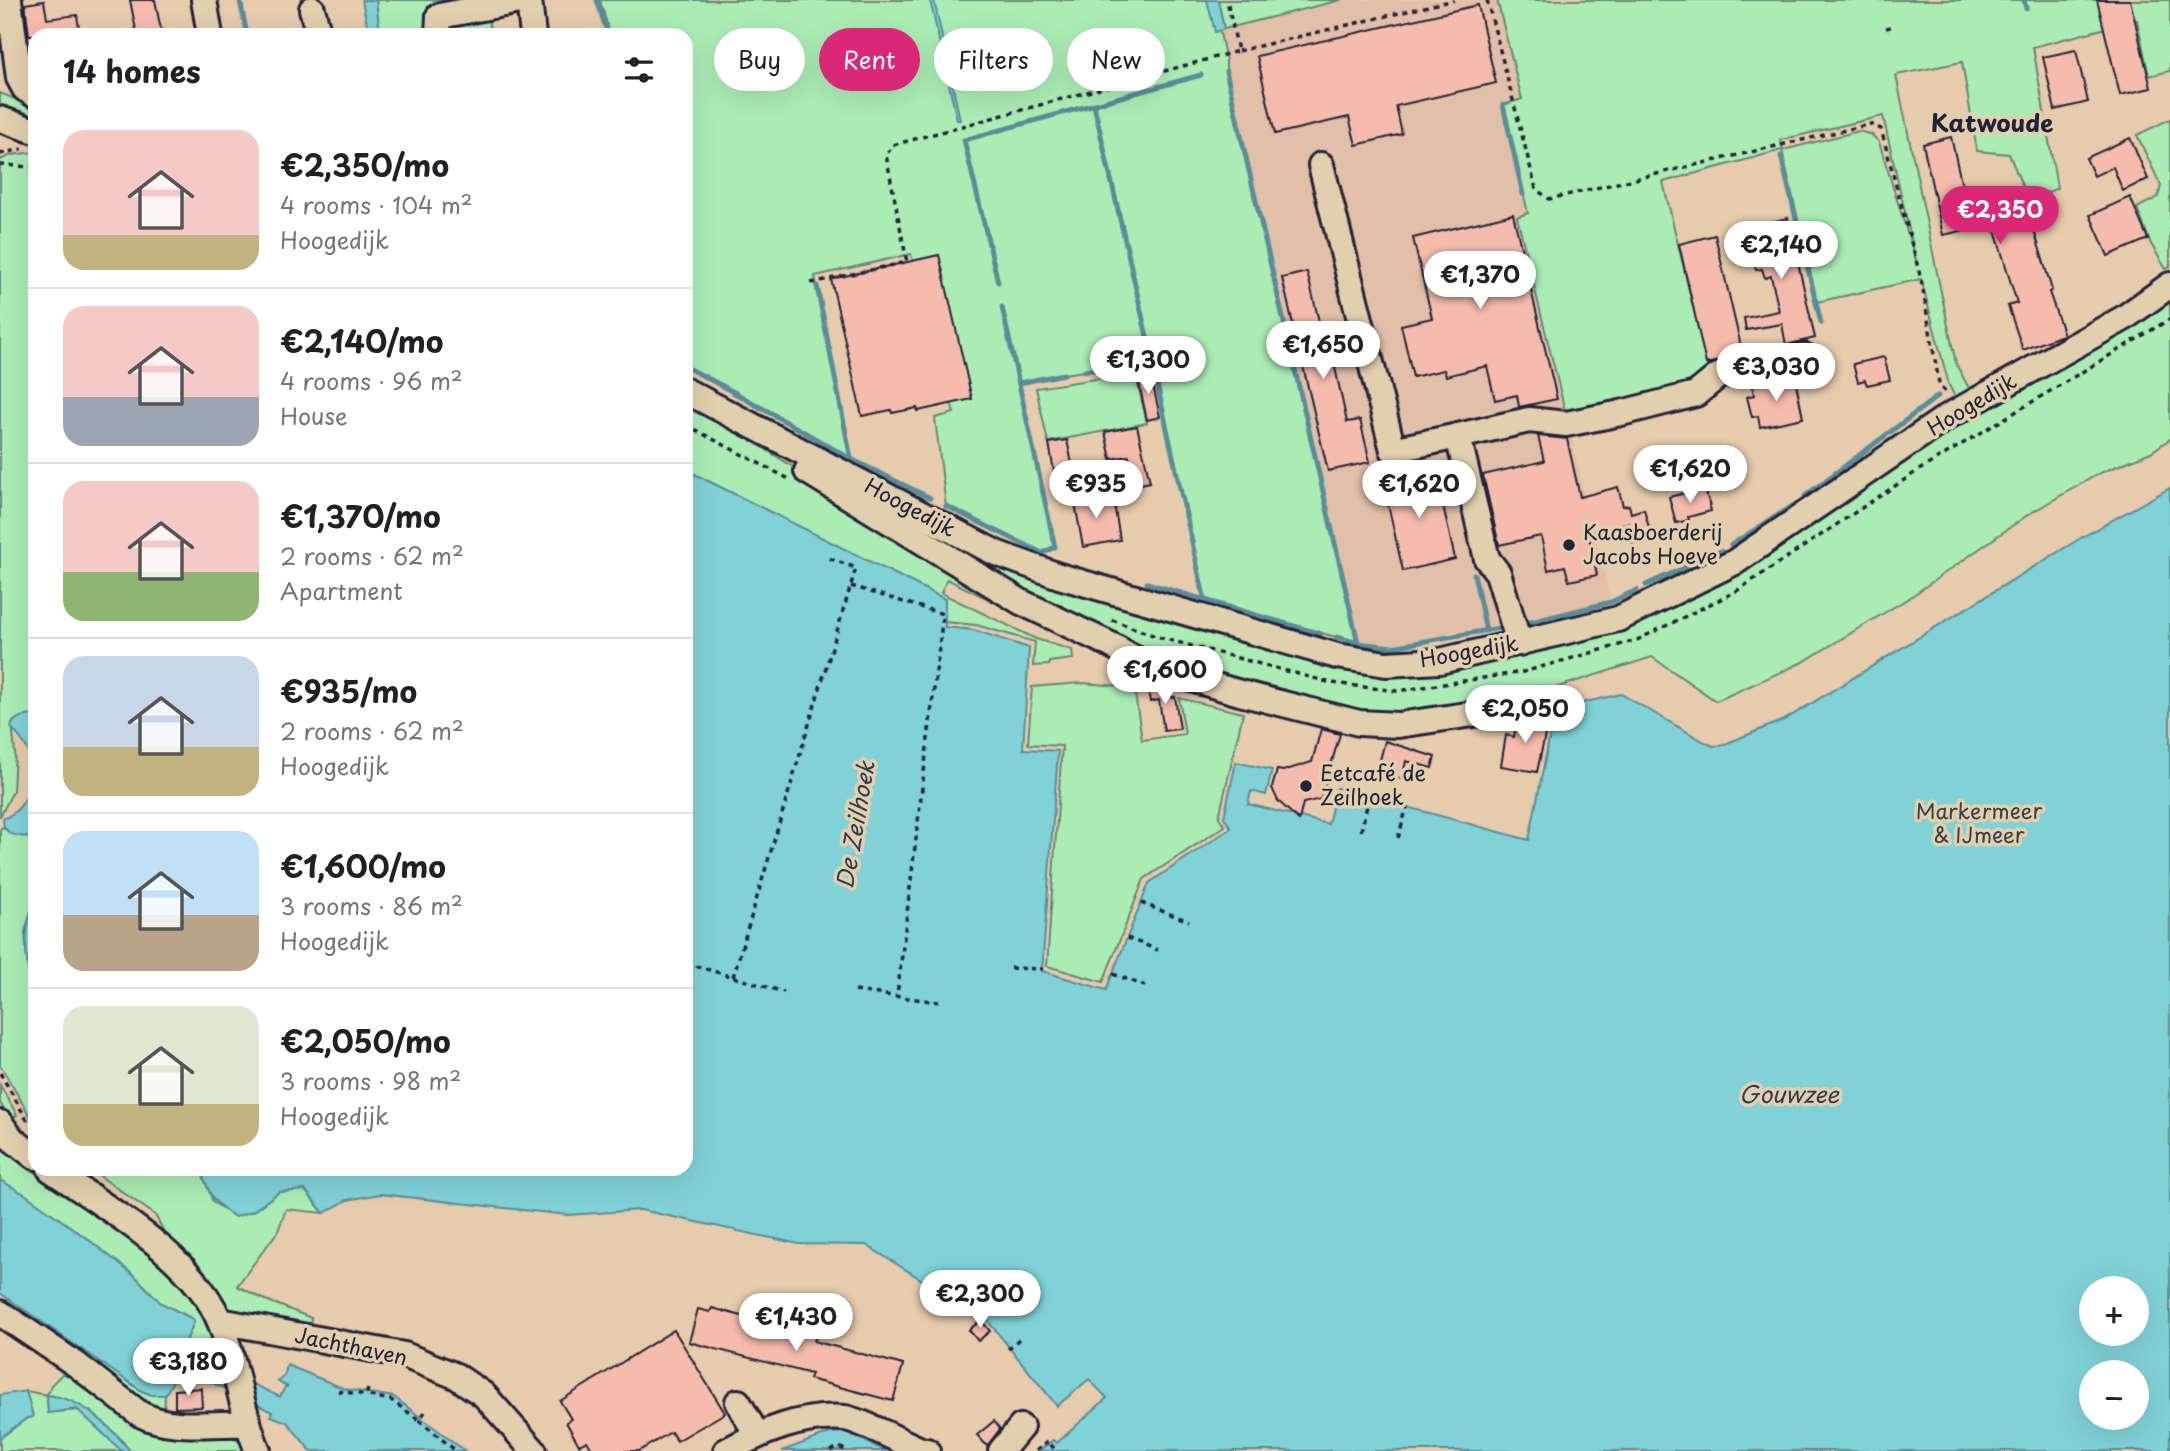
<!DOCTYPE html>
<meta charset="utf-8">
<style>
body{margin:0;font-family:"Playpen Sans",sans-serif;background:#f6f6f6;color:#202124;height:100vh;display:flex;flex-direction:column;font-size:26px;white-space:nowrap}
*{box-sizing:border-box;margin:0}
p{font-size:23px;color:#757577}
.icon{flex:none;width:38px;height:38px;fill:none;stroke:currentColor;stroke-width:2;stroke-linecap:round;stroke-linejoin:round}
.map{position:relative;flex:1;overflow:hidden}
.side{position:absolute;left:28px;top:28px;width:665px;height:1148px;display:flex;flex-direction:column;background:#fff;border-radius:21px;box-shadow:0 7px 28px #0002}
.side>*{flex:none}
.banner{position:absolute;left:714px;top:28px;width:665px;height:63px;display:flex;gap:14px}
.tools{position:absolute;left:2079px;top:1276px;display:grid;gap:14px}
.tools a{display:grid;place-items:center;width:70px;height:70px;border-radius:50%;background:#fff;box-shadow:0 7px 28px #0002;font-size:35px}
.price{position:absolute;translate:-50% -60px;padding:0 16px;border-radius:24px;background:#fff;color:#222;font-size:23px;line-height:46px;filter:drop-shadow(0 2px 4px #0008)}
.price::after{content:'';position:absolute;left:50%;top:42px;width:21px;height:16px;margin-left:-10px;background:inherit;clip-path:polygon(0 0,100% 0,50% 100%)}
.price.current{background:#db2777;color:#fff}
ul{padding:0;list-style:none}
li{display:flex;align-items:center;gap:21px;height:175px;padding:0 35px}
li+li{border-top:2px solid #e0e0e0}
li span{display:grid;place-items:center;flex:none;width:196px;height:140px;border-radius:21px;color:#555}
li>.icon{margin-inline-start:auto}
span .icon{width:84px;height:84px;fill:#fffc;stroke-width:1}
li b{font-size:30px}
h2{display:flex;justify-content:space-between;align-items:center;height:84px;padding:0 35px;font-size:30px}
.tag{padding:0 24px;border-radius:32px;background:#fff;box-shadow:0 7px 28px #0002;font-size:24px;line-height:63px}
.tag.current{background:#db2777;color:#fff}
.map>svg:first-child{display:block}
.built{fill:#e2bfa8}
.green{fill:#abecb5;stroke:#668778;stroke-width:2;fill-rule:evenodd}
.water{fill:#80d2d7;stroke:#5a8c99;stroke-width:2;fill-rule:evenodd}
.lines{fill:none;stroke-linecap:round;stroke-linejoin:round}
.stream{stroke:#5a8c99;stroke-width:5}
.building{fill:#f5bcad;stroke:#22223b;stroke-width:2}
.minor-casing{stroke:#22223b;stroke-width:30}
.path{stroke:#22223b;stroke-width:3.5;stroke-dasharray:5 5;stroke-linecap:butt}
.minor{stroke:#e2cfad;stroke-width:24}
.poi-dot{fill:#22223b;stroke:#e2cfad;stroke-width:2.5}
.labels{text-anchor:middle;stroke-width:7;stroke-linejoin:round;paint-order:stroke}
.street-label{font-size:21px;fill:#22223b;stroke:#e2cfad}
.poi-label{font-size:21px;fill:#22223b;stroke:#e2cfad;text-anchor:start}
.park-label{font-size:21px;fill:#37404d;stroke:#e2cfad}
.water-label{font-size:23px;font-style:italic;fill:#303c52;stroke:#e2cfad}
.quarter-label{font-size:24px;font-weight:bold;fill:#22223b;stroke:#e2cfad}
</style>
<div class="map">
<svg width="2170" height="1451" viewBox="0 0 2170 1451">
<rect width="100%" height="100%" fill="#e6cbad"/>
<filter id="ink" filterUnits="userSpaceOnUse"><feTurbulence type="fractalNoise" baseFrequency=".0143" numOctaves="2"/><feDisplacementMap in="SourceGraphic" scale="14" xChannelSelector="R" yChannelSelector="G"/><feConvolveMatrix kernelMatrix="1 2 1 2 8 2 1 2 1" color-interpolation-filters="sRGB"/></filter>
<g filter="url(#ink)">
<polygon class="built" points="1341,0 1497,0 1522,100 1503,106 1528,214 1517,217 1611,602 1523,624 1392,647 1358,643 1226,71 1226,61 1219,30 1240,23"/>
<g class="green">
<polygon points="376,0 485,0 491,35 380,35"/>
<polygon points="600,0 1213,0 1226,61 1226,71 1358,643 1205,601 1152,361 1064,374 1019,383 1055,547 1042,553 946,506 935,418 954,413 911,254 815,276 851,459 686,368 686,35 610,35"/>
<polygon points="1218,0 1341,0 1224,29"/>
<path d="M1497 0H2170V71L2149 76 2137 20 2033 47 2057 188 2029 202 2009 154 1977 151 1962 62 1896 75 1956 364 1971 392 1957 401 1949 385 1921 279 1817 302 1782 150 1663 182 1714 394 1569 427 1517 217 1528 213 1503 105 1522 99ZM1883 116 1917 264 1879 142 1872 135 1859 131 1783 150 1780 140Z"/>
<polygon points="0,93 35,107 35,120 0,110"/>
<polygon points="2170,119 2170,267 2166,269 2151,244 2137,208 2158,197 2161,186 2137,135"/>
<polygon points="35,152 35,715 19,718 12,723 15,753 13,791 0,817 0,160 11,155"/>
<polygon points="2170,297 2170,439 2151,452 2100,473 2029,514 1912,596 1803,662 1716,701 1652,657 1530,696 1399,714 1362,711 1153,655 969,567 893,504 1200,625 1452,667 1549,650 1631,623"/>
<polygon points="1135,373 1147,423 1048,442 1036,388"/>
<polygon points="686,399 728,421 768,451 1044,626 947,579 941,593 1036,639 1072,650 1073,659 1049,662 1049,665 1033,666 1035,642 976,625 945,622 945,599 686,470"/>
<polygon points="1081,683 1134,687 1142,740 1185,734 1179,698 1243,713 1219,817 1225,826 1144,879 1103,982 1047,966 1062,746 1028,744 1032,687"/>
<path d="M3 827C9 835 25 837 35 836V898L25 932 30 982 35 1001V1124L0 1065V829Z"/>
<polygon points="0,1085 17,1115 10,1120 0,1103"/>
<polygon points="0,1148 49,1179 139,1243 194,1295 209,1328 220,1368 188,1353 186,1341 194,1322 193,1319 161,1303 136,1277 89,1240 26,1195 0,1180"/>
<polygon points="90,1169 201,1169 213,1202 235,1217 253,1211 279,1192 305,1190 324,1213 286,1209 278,1231 237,1286 263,1299 311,1318 310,1327 235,1313 226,1309 168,1239 155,1215"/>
<polygon points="55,1335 81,1353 84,1350 142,1391 153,1395 165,1395 164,1418 51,1341"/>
<polygon points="68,1368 162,1432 162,1436 230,1435 241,1443 245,1451 130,1451 119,1437 90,1411 47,1395 48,1413 78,1410 122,1451 0,1451 0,1438 27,1418 33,1417 26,1391 47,1395 51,1385"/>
</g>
<g class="water">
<polygon points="362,0 376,0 380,35 369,35"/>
<polygon points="930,0 934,0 960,120 957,120"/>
<polygon points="1207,0 1218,0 1224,29 1215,32"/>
<path d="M686 470 945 599V627L974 630 1029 648 1023 749 1058 751 1042 971 1106 990 1149 883 1231 828 1224 817 1236 762 1272 770 1266 795 1251 791 1248 804 1328 824 1337 788 1529 840 1555 709 1621 694 1703 741 1713 746 1723 745 1786 719 2084 536 2170 488V1451H1039L1053 1440 1057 1443 1107 1398 1089 1379 1057 1406 988 1321 866 1245 799 1244 641 1210 568 1215 380 1194 347 1200 324 1213 305 1190 279 1192 253 1211 235 1217C212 1202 209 1195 201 1169H686ZM2091 1288H2137V1334H2091ZM2091 1372H2137V1418H2091Z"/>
<path d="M35 715V836C21 838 2 836 3 819 27 809 36 781 30 756 28 745 17 735 11 727 14 716 25 716 35 715Z"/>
<path d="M35 898V1001C25 962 21 936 35 898Z"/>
<polygon points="0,1180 26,1195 89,1240 136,1277 161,1303 193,1319 194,1322 186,1341 192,1344 188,1353 280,1397 285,1387 288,1387 278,1382 285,1374 287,1365 345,1389 394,1397 465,1451 311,1451 287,1422 271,1416 272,1412 181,1367 165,1395 152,1395 142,1391 0,1293"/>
<polygon points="26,1391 33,1417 27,1418 0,1438 0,1395"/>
<path d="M47 1395C82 1398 109 1425 130 1451H122L77 1409 48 1413Z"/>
<polygon points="845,1432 886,1451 782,1451 830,1433"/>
</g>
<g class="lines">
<g class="stream">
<polyline points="240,0 247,35"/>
<polyline points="597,0 608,35"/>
<polyline points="2024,0 2026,8"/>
<polyline points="1226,71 1358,643"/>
<polyline points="1094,105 1148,341"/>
<polyline points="1503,105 1523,194"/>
<polyline points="1781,156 1821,323"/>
<polyline points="998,282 964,140 1201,75"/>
<polyline points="817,286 851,459"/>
<polyline points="686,367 734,392 851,459 930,498"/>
<polyline points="1085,371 1152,361 1205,601"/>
<polyline points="1019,383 1064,374"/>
<polyline points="1805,496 1938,396"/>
<polyline points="946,506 1042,553 1055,547 1002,307"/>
<polyline points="1731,545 1794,505"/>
<polyline points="1474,574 1486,631"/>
<polyline points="1147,583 1321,634"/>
<polyline points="1646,585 1721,551"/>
<polyline points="1523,624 1611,602 1637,590"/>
<polyline points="1337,637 1358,643 1392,647 1500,628"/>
</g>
</g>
<g class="building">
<polygon points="130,0 155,0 162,35 137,35"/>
<polygon points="2097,0 2130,0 2151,88 2120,95"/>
<polygon points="44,1 47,19 77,15 80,35 29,35 25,4"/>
<polygon points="1478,5 1496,83 1396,106 1402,134 1356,145 1349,117 1275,134 1257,56"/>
<polygon points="2076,50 2088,102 2055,110 2043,57"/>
<polygon points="1951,137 1969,217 2025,200 2052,290 2049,292 2064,335 2060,336 2023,350 2008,306 2017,303 1993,224 1943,235 1923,144"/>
<polygon points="2130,138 2148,179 2123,191 2113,167 2094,176 2086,158"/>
<polygon points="2130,197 2148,239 2108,256 2090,215"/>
<polygon points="1513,214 1557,399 1519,407 1517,395 1495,400 1487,366 1446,376 1444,370 1413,377 1401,325 1432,318 1413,238"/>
<polygon points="1788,218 1815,338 1786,345 1782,324 1746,330 1744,318 1779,311 1771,276 1765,278 1762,269 1756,270 1746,228"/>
<polygon points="1715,235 1743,355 1706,364 1679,244"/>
<polygon points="939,255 972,399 918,411 917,408 892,413 891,410 862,416 831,279"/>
<polygon points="1307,272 1325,346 1330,345 1347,422 1360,420 1370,462 1328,471 1282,278"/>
<polygon points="1884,357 1890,380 1867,385 1865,380 1858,382 1853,364"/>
<polygon points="1150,371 1160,417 1147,420 1137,374"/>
<polygon points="1795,378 1803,418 1760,427 1758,416 1752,417 1747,397 1754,395 1752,386"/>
<polygon points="1137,426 1150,482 1136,485 1129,456 1111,459 1105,432"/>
<polygon points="1538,436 1567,439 1580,497 1618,487 1623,506 1629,505 1631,513 1644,509 1652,539 1633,543 1628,523 1588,533 1597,575 1569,581 1565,566 1548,570 1541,536 1499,545 1483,475 1544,461"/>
<polygon points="1067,440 1078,492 1058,495 1049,443"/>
<polygon points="1435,470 1455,559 1403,571 1383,482"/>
<polygon points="1705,488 1711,511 1688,517 1689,520 1676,523 1669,497"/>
<polygon points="1101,493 1103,505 1114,503 1120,540 1083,547 1074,498"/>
<polygon points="1153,683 1171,689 1172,698 1175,697 1180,729 1164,731 1159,700 1150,702 1147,684"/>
<polygon points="1531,718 1548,721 1537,772 1501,766 1506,735 1514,737 1517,721"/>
<polygon points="1321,729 1340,734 1321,799 1303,803 1299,820 1278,801 1272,788 1277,770 1283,771 1312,762"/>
<polygon points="1385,741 1435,757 1432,768 1406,761 1402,779 1377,772"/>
<polygon points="712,1308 816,1336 814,1341 903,1365 893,1401 809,1379 811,1374 689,1342 698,1309 710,1312"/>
<polygon points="981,1320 990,1331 978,1341 969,1330"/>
<polygon points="674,1330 725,1413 677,1441 671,1432 639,1451 593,1451 587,1441 579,1445 566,1422 571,1419 560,1401"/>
<polygon points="201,1388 202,1407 175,1408 175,1390"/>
<polygon points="994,1421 1000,1429 987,1446 977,1435"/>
</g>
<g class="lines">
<defs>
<g id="minor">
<polyline points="9,0 19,78 25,89 35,95"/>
<polyline points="204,0 210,35"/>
<polyline points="529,0 533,35"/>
<polyline points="312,9 319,35"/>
<polyline points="438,35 439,16 525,0"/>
<polyline points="0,119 35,131"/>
<polyline points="1321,165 1393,450 1458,436 1487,559 1498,573 1519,643"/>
<polyline points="686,391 996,553 1059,576 1337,656 1386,664 1440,661 1618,619 1735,562 1947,417 2124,318 2170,285"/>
<polyline points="1458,436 1529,420 1566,424 1621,413 1696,394 1718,376 1804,356 1808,371"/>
<polyline points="807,471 1021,602 1111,645 1150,667 1240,693 1359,723 1398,725 1487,712 1542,700"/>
<polyline points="0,1123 12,1139 35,1157"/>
<path d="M50 1169C106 1208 194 1257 220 1322 237 1364 240 1409 258 1451"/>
<path d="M0 1313 77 1365 140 1414C174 1431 211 1422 247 1424"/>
<polyline points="220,1321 404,1355 456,1376 484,1395 534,1451"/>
<polyline points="738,1402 757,1435"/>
<path d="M726 1451C762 1432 803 1414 845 1418 860 1420 904 1443 921 1450L927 1451"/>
<polyline points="1001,1451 1021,1427"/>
</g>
</defs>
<use href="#minor" class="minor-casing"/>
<g class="path">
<polyline points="1487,0 1536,189 1549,199 1871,124 1881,129 1921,279 1939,383 1947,394"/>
<polyline points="1886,28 1895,26"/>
<polyline points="1238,51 1454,0"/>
<polyline points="0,154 22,149"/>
<polyline points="0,165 35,167"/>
<polyline points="811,283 907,262 886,155 893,145 1238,51 1227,0"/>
<polyline points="1284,352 1298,349"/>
<polyline points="686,425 789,479"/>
<polyline points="851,586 943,614 897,996"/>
<polyline points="1112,620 1158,637 1332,683 1397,691 1523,672 1637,640 1735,592 1919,470 2170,319"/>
<polyline points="1361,831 1369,797"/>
<polyline points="1398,838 1407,807"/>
<polyline points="1141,903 1189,921"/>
<polyline points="1127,938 1158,950"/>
<polyline points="686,963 784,992"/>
<polyline points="1010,968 1043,969"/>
<polyline points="1113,974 1145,986"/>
<polyline points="733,977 856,568 829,558"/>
<polyline points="855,991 939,1002"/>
<polyline points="0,1073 30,1125"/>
<polyline points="1008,1349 1019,1339"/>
<polyline points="368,1389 366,1395 391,1400 419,1420"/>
<polyline points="338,1391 366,1395"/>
<polyline points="425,1412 419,1420 456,1451"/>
<polyline points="831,1451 838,1447 848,1451"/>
<polyline points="1036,1451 1048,1441 1056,1451"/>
</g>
<use href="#minor" class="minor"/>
</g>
</g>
<g class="poi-dot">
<circle cx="1569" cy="545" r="7"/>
<circle cx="1306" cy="786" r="7"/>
</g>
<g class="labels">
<g class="street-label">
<text transform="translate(1972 405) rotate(-31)" y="7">Hoogedijk</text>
<text transform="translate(910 508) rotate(28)" y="7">Hoogedijk</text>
<text transform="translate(1469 652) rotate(-10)" y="7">Hoogedijk</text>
<text transform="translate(351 1347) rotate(12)" y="7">Jachthaven</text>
</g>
<g class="poi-label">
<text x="1583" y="540">Kaasboerderij<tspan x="1583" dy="24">Jacobs Hoeve</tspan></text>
<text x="1320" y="781">Eetcafé de<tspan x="1320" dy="24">Zeilhoek</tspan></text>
</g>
<g class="park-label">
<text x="1979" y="819">Markermeer<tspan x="1979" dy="24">&amp; IJmeer</tspan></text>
</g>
<g class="water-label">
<text transform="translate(856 825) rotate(-80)" y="8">De Zeilhoek</text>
<text x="1789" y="1103">Gouwzee</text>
</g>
<g class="quarter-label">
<text x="1992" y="132">Katwoude</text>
</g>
</g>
</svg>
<div class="tools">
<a>+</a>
<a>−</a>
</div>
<b class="price current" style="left:2000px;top:246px">€2,350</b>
<b class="price" style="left:1781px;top:281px">€2,140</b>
<b class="price" style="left:1480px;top:311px">€1,370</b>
<b class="price" style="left:1323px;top:381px">€1,650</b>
<b class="price" style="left:1148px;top:396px">€1,300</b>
<b class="price" style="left:1776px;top:403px">€3,030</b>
<b class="price" style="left:1690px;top:505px">€1,620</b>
<b class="price" style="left:1096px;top:520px">€935</b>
<b class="price" style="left:1419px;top:520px">€1,620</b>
<b class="price" style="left:1165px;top:706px">€1,600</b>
<b class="price" style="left:1525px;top:745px">€2,050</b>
<b class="price" style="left:980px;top:1330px">€2,300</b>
<b class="price" style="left:796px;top:1353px">€1,430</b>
<b class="price" style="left:188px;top:1398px">€3,180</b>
<div class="banner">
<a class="tag">Buy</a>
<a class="tag current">Rent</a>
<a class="tag">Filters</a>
<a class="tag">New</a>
</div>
<section class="side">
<h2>14 homes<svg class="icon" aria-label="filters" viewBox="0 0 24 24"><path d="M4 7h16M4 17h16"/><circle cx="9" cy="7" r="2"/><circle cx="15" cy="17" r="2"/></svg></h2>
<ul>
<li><span style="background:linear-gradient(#f6c9c9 75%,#c2b280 0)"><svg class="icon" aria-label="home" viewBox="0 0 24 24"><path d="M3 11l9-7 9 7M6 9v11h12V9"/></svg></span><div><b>€2,350/mo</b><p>4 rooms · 104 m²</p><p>Hoogedijk</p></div></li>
<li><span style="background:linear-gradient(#f6c9c9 65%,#9aa5b1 0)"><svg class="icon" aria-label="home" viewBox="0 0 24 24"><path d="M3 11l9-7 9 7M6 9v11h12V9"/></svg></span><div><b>€2,140/mo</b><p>4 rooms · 96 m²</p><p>House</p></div></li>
<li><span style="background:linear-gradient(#f6c9c9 65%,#8fb573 0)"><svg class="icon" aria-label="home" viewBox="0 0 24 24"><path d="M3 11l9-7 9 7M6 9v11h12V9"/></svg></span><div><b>€1,370/mo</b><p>2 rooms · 62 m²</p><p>Apartment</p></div></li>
<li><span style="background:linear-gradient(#c9d6e8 65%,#c2b280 0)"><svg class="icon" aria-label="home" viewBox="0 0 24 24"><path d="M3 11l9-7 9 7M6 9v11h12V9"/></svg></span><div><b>€935/mo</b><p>2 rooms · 62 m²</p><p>Hoogedijk</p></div></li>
<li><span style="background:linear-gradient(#bfe0f5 60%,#b9a48a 0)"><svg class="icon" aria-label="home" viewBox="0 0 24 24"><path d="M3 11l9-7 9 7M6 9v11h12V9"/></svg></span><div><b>€1,600/mo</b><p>3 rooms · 86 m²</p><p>Hoogedijk</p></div></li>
<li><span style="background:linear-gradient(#dfe7d0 70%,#c2b280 0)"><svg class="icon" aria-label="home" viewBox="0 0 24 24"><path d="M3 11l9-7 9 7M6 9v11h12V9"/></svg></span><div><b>€2,050/mo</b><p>3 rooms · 98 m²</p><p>Hoogedijk</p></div></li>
</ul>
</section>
</div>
